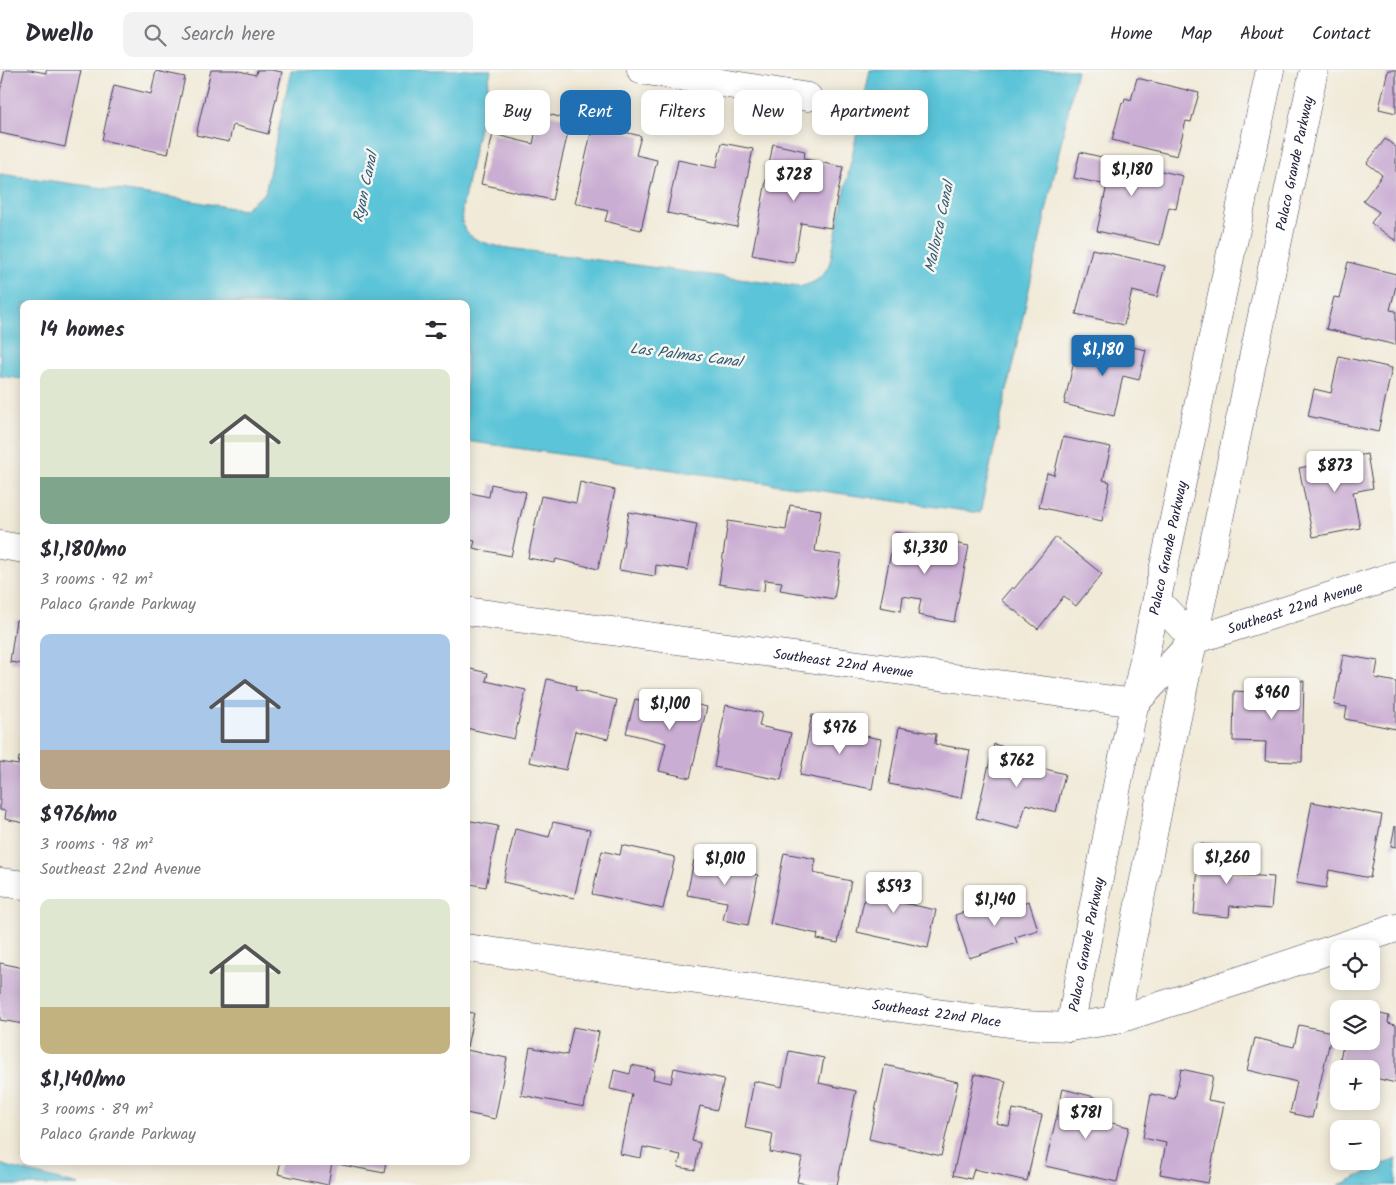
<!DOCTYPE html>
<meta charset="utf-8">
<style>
body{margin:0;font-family:Kalam,sans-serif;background:#f2f2f3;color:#2b2b33;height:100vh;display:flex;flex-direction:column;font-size:19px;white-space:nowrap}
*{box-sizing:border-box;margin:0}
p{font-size:16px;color:#7c7c81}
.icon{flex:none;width:28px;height:28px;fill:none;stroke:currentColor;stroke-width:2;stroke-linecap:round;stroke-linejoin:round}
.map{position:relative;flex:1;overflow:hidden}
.sheet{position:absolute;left:20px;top:230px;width:450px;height:865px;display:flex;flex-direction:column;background:#fff;border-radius:10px;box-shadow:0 2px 12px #0003}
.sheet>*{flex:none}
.banner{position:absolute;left:485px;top:20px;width:475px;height:45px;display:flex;gap:10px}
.controls{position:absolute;left:1330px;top:870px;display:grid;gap:10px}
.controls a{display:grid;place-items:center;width:50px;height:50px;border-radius:10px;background:#fff;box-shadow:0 2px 12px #0003;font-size:25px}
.price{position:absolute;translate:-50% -42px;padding:0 11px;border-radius:5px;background:#fff;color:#222;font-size:16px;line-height:32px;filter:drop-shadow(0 1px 2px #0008)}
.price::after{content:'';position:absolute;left:50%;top:30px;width:15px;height:11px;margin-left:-8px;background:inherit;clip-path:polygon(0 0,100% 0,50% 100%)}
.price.on{background:#1f6fb2;color:#fff}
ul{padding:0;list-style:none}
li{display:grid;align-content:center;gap:10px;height:265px;padding:0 20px}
li span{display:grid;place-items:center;height:155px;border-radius:10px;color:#555}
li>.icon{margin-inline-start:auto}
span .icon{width:90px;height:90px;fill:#fffc;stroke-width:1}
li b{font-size:21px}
h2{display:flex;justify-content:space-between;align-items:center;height:60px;padding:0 20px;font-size:21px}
.pill{padding:0 18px;border-radius:10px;background:#fff;box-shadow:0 2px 12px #0003;font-size:18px;line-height:45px}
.pill.on{background:#1f6fb2;color:#fff}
header{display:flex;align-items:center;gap:30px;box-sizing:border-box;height:70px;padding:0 25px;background:#fff;border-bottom:1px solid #e1e1e2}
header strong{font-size:24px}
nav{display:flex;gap:28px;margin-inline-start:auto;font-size:18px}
.search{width:350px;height:45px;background:#f2f2f3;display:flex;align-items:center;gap:12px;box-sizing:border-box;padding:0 18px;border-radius:10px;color:#7c7c81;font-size:19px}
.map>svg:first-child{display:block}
.water{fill:#5cc4d8;stroke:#3f738a}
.building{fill:#caadd3}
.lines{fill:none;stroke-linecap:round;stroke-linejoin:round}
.minor-casing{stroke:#414053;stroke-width:29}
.minor{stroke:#fff;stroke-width:28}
.labels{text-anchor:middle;stroke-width:5;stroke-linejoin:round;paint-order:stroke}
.street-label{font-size:14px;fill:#22223b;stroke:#f6f6f2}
.water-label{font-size:15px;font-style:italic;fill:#365b72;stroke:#f6f6f2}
</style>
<header>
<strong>Dwello</strong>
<div class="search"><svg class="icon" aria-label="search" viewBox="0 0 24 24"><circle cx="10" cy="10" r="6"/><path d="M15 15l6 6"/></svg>Search here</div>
<nav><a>Home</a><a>Map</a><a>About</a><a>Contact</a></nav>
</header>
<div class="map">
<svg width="1396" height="1115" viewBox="0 0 1396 1115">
<rect width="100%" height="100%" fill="#f6f6f2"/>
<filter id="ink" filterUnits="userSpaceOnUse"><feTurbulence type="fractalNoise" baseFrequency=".02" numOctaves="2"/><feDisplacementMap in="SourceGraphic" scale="10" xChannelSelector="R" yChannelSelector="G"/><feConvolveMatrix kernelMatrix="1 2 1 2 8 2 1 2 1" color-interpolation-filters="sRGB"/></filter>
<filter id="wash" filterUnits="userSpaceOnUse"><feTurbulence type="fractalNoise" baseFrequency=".0096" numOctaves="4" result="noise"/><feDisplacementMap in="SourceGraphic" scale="20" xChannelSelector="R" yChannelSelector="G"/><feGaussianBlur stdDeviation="1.12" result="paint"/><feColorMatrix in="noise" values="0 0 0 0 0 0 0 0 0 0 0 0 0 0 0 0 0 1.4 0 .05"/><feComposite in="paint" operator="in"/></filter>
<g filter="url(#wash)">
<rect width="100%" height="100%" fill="#f1ead8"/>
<g class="water">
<path d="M291 0H491L462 139C462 144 462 151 463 156 468 170 488 174 501 177L799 217C815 213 824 208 830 192L870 0H1077L980 443 466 371V234H24V309L0 306V104L170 127 243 140 265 123Z"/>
<polygon points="1396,1089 1396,1115 1339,1115"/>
<polygon points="0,1094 6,1096 78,1115 0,1115"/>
</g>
<g id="blocks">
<g class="building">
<polygon points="5,0 30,0 46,3 46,0 81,0 65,77 0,63 0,21"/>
<polygon points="211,0 235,0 256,5 257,0 271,0 282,2 268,64 233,55 229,72 196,65"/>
<polygon points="1388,0 1396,0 1396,43 1379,39"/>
<polygon points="156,1 185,7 168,84 102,70 114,15 151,24"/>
<polygon points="1137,8 1199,23 1191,52 1186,51 1177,86 1112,70 1122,32 1124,33 1125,28 1131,30"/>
<polygon points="540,42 571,50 552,130 481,114 493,64 533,74"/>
<polygon points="593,55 641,66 636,85 657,90 641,160 605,151 608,141 575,133"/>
<polygon points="1385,69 1396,77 1396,171 1371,153 1379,142 1363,131 1382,105 1367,93"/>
<polygon points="722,73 753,79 737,157 667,143 678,90 716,98"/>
<polygon points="773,74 805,81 804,89 843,97 831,158 801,153 794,193 752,185"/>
<polygon points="1080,82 1183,106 1176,139 1169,137 1160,175 1097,161 1107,115 1074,108"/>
<polygon points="1092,179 1165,196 1157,227 1132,221 1124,255 1076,244"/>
<polygon points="1348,192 1396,204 1396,216 1390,240 1396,241 1396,275 1326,259 1334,227 1339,228"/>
<polygon points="1111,272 1146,280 1139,310 1123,306 1114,346 1064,334 1077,279 1108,287"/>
<polygon points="1339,286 1392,298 1378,362 1308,346 1314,319 1331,323"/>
<polygon points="1063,367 1111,377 1103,410 1110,412 1102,451 1039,437 1047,403 1054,405"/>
<polygon points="1367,384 1373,418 1353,422 1360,458 1313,467 1299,398"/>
<polygon points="580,412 615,420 598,499 556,489 555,493 528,488 541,426 576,433"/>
<polygon points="491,414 526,422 511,486 473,478 475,471 466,469 466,422 489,427"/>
<polygon points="790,435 821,440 815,481 841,485 834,529 780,520 782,512 765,510 764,521 719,514 728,451 786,460"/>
<polygon points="629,442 697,454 688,500 656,495 655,506 619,500"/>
<polygon points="895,462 969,476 954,552 918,545 921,529 903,526 901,541 880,537"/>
<polygon points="1056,467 1102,504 1076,536 1064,526 1038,559 1001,530 1012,517 1014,519"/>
<polygon points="16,550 24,551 24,594 10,592"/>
<polygon points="1343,585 1378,591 1375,608 1396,612 1396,659 1345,649 1347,637 1334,635"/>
<polygon points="466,598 488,603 486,611 526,620 514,669 466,658"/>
<polygon points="547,609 576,616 575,620 617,630 608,669 575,661 566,700 529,692"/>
<polygon points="1268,610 1304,611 1302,692 1265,691 1266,672 1233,671 1234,621 1267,623"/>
<polygon points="667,628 707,637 690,708 659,701 666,673 626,663 635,629 665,636"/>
<polygon points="726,635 762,643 759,656 791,663 781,710 714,697"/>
<polygon points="812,645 841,651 839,661 881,669 872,719 800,705"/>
<polygon points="899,657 936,664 935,674 970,680 961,728 889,714"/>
<polygon points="994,674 1028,684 1026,694 1065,704 1056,742 1026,734 1019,759 976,748"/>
<polygon points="19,687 24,687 24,753 5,749 6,741 0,740 0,692 18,695"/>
<polygon points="1312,732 1382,745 1370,808 1329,800 1326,818 1296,813"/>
<polygon points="466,750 498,756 486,817 466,813"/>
<polygon points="553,752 590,760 574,828 503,812 515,759 549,767"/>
<polygon points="1395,756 1396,756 1396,777 1391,776"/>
<polygon points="1200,774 1232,777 1230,804 1274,807 1271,839 1230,836 1229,847 1194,844"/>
<polygon points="622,775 675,787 663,839 592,824 602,781 620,785"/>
<polygon points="713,782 741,788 739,801 758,805 748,855 723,850 727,832 687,825 694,790 711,794"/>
<polygon points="784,783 816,789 813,803 851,811 838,873 817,869 818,864 770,854"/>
<polygon points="870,803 904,810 899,832 936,840 928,878 857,862"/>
<polygon points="1002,830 1005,839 1029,831 1038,860 1015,867 1017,873 969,888 955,845"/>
<polygon points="0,893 24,898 24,954 0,950"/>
<polygon points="466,942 474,943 467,977 466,977"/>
<polygon points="1371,942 1389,946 1388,953 1396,955 1396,1013 1375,1008 1371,1022 1371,999 1339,999 1339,1021 1333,1020 1344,971 1371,971"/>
<polygon points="1299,955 1332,962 1312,1048 1290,1043 1297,1012 1247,1000 1255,968 1294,977"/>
<polygon points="573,957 599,962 584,1037 521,1025 530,977 567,985"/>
<polygon points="466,980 507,988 495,1049 466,1043"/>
<polygon points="789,981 824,988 819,1013 856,1021 837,1115 812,1115 797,1112 802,1088 770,1082 773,1064 745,1058 754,1011 782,1017"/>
<polygon points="632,995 655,1000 653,1009 671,1013 674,998 724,1009 717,1040 700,1036 692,1071 700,1073 695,1100 678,1097 681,1085 643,1077 641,1088 620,1084 632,1024 610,1019 614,1000 630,1004"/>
<polygon points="885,995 958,1012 941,1086 869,1069"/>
<polygon points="1181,999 1213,1006 1208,1030 1224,1033 1208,1113 1160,1104 1166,1073 1143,1068 1151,1024 1175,1029"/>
<polygon points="975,1004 1006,1011 996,1053 1009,1056 1013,1039 1042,1045 1027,1111 974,1099 971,1109 953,1105"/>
<polygon points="1063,1019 1095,1027 1090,1048 1129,1057 1117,1112 1045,1096"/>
<polygon points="281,1091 386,1091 384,1103 332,1093 328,1115 278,1104"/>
</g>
</g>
</g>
<g filter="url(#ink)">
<use href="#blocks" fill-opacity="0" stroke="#414053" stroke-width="1"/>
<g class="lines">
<defs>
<g id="minor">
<polyline points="641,0 808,27"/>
<polyline points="0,475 24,479"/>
<path id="s1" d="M466 541 1135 633 1194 570 1157 531"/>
<path id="s2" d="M1194 570 1396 505"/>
<polyline points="0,812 24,815"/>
<path id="s3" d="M466 878 1023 955 1070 957 1116 950 1244 909 1396 858"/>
<path id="s4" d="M1116 950 1164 709 1314 0"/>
<path id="s5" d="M1070 957 1118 711 1270 0"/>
</g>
</defs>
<use href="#minor" class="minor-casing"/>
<use href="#minor" class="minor"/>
</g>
</g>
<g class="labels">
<g class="street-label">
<text dy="5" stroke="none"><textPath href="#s4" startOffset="875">Palaco Grande Parkway</textPath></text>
<text dy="5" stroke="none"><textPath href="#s5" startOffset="489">Palaco Grande Parkway</textPath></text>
<text dy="5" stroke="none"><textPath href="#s2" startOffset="106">Southeast 22nd Avenue</textPath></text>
<text dy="5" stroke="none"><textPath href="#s1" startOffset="381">Southeast 22nd Avenue</textPath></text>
<text dy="5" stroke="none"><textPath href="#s5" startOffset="84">Palaco Grande Parkway</textPath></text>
<text dy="5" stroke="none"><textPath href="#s3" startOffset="475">Southeast 22nd Place</textPath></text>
</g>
<g class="water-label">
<text transform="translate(365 117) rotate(-78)" y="5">Ryan Canal</text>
<text transform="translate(939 157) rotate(-78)" y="5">Mallorca Canal</text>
<text transform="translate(686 285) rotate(7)" y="5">Las Palmas Canal</text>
</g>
</g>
</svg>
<div class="controls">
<a><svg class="icon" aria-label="locate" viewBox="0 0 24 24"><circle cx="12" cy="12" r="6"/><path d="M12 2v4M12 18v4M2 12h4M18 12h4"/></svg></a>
<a><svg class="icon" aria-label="layers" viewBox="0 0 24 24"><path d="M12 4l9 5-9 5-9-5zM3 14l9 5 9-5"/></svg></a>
<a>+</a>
<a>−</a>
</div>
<b class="price" style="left:1132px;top:127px">$1,180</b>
<b class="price" style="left:794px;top:132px">$728</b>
<b class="price on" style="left:1103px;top:307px">$1,180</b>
<b class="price" style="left:1335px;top:423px">$873</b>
<b class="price" style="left:925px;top:505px">$1,330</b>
<b class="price" style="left:1272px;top:650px">$960</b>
<b class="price" style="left:670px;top:661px">$1,100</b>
<b class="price" style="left:840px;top:685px">$976</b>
<b class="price" style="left:1017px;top:718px">$762</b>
<b class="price" style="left:1227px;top:815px">$1,260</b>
<b class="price" style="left:725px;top:816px">$1,010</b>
<b class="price" style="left:894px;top:844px">$593</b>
<b class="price" style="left:995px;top:857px">$1,140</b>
<b class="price" style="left:1086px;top:1070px">$781</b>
<div class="banner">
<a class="pill">Buy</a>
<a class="pill on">Rent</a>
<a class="pill">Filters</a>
<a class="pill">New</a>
<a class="pill">Apartment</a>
</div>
<section class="sheet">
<h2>14 homes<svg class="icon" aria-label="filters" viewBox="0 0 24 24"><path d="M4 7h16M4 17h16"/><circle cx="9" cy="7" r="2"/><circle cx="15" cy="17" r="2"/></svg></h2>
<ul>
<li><span style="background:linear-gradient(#dfe7d0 70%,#7fa58c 0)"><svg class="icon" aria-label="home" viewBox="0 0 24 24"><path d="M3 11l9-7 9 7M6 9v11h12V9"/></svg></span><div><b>$1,180/mo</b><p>3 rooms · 92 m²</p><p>Palaco Grande Parkway</p></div></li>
<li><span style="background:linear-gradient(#a9c7e8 75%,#b9a48a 0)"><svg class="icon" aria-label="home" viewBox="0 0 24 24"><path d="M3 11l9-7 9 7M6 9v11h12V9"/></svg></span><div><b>$976/mo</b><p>3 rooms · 98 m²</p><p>Southeast 22nd Avenue</p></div></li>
<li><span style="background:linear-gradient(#dfe7d0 70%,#c2b280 0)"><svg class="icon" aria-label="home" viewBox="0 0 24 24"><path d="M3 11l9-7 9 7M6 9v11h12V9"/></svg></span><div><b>$1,140/mo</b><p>3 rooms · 89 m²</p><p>Palaco Grande Parkway</p></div></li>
</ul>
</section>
</div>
